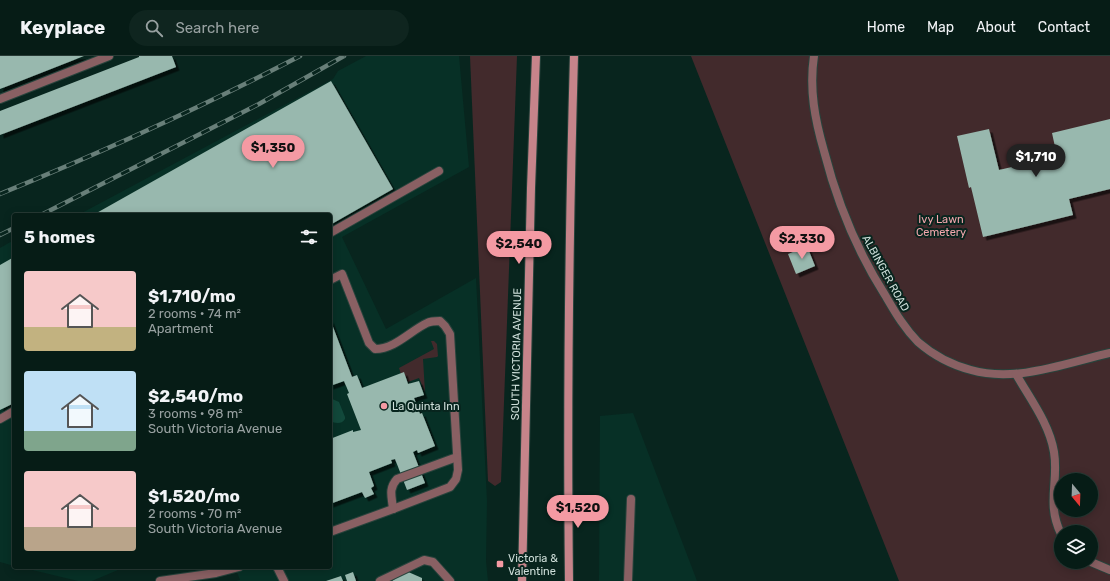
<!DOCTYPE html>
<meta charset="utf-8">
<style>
body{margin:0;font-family:Rubik,sans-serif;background:#0f251f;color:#f1f3f6;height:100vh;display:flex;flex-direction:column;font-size:15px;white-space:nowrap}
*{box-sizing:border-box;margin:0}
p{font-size:13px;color:#98a1a1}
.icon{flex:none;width:22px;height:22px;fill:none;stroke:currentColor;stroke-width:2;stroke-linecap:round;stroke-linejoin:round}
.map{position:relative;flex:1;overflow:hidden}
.drawer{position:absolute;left:12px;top:157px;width:320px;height:356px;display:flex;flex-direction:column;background:#061c16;border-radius:4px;box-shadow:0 2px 10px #0003,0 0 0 1px #273a35}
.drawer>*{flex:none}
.needle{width:26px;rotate:161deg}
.buttons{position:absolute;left:1054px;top:417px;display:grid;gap:8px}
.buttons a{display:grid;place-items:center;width:44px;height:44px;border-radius:50%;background:#061c16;box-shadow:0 2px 10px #0003,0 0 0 1px #273a35;font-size:20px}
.price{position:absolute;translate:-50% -34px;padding:0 9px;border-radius:14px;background:#f49aa3;color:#111;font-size:13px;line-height:26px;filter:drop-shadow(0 1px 2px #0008)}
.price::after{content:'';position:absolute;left:50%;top:24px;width:12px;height:9px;margin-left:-6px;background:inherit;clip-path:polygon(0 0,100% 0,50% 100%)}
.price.current{background:#222;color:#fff}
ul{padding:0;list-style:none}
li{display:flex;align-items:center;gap:12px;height:100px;padding:0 12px}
li span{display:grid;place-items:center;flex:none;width:112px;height:80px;border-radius:4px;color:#555}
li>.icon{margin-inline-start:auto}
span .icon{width:48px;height:48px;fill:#fffc;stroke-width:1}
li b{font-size:17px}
h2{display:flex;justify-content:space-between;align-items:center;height:48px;padding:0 12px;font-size:17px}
header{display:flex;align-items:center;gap:24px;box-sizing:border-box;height:56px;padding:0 20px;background:#061c16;border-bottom:1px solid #273a35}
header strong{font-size:19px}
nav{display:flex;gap:22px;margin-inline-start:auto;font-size:14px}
.search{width:280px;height:36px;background:#0f251f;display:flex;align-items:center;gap:10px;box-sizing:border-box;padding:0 14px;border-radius:22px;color:#98a1a1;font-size:15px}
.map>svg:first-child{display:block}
.built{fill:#073026}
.green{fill:#422a2c;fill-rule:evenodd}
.water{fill:#12493b}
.building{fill:#98b8ae;filter:url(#shadow)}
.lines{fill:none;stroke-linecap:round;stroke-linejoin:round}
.lane-casing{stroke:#28433c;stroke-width:10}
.secondary-casing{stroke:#28433c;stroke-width:10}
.lane{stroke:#896063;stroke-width:8}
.secondary{stroke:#c6848a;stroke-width:8}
.rail-casing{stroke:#687f79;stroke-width:4.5}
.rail{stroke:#08251e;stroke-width:3;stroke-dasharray:9;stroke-linecap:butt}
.poi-dot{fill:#f49aa3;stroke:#08251e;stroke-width:1.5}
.labels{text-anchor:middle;stroke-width:4;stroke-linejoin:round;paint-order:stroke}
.park-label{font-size:11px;fill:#f3a7ad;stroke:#08251e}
.street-label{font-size:11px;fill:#cfdfda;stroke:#08251e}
.poi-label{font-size:11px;fill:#cfdfda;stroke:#08251e;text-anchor:start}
</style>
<header>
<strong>Keyplace</strong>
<div class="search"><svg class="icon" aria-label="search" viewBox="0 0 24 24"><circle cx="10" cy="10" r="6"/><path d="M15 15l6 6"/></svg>Search here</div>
<nav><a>Home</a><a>Map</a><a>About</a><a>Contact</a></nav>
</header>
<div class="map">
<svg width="1110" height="525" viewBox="0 0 1110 525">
<defs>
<filter id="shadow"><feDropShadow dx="3.5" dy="3.5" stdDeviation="0" flood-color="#0009"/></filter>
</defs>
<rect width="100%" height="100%" fill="#08251e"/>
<g class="built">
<polygon points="366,0 459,0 469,111 342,181 386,273 476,222 487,445 486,505 488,525 236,525 240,524 235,511 330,511 330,159 78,159 333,23 338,15"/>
<polygon points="14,184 14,510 0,506 0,192"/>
<polygon points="633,357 697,525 599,525 600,360"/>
<polygon points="20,511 125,511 92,525 78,525"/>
</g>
<g class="green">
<polygon points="470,0 517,0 501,426 495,430 488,425"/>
<path d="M691 0H1110V525H899ZM1061 424H1091V454H1061ZM1061 476H1091V506H1061Z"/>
<polygon points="431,285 434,285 437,288 438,300 437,301 423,303 425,336 419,322 408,326 404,317 401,318 399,312 434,293"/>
</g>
<path class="water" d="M330 342 339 346 345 361V363C341 369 335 367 330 365Z"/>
<g class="building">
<polygon points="0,0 84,0 0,33"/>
<polygon points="139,0 172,0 176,11 0,79 0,55 139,1"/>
<polygon points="331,25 393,133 330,169 330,159 93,159"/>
<polygon points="1110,63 1110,133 1069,143 1073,159 983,181 971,131 969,132 957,80 989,73 999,114 1057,100 1052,77"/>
<polygon points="807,190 815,210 796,218 788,198"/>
<polygon points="14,201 14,347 0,354 0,209"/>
<polygon points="330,263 352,321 357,319 362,332 404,316 408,328 419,325 424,339 414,342 420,358 422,357 435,390 418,397 417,394 413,396 425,427 407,434 395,403 391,404 392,407 369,416 374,430 371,432 374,438 365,442 362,436 330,448 330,383 353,374 353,376 361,374 347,338 349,337 344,325 330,330"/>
<polygon points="406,515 422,522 422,525 392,525"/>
<polygon points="353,516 356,525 347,525 345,519"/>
<polygon points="341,520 343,525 326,525"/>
</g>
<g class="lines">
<defs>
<g id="lane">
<path d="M814 0C809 33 815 64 824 95 837 146 857 195 885 239 895 256 904 272 918 286 933 299 952 309 971 314 1016 327 1066 307 1110 297"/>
<polyline points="0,43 109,0"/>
<polyline points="330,177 439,115"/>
<path d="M330 224 342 218 369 287 375 293C395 293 410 275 427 267 431 265 436 265 440 265L445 270 450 278 458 414 456 423 450 431 393 453 330 476"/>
<path d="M1016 318C1030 343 1049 367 1054 396 1059 426 1046 447 1061 478"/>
<polyline points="0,363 14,355"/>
<path d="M393 453C392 441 388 433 397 423L457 401"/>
<polyline points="1091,506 1110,514"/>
<polyline points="277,511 284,525"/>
<polyline points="160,525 216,517 239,511"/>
<polyline points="380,525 424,504 433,506 450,525"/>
<polyline points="628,525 631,443"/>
</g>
<g id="secondary">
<polyline points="522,525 531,132 536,0"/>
<path d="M569 525C567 350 569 175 574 0"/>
</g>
</defs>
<use href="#lane" class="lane-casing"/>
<use href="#secondary" class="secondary-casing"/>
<use href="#lane" class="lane"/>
<use href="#secondary" class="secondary"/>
<defs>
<g id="rail">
<path d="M0 138C102 96 202 51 300 0"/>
<polyline points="41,159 259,48 344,0"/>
<polyline points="0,179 14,172"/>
</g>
</defs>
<use href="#rail" class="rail-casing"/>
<use href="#rail" class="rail"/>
</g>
<g class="poi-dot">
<circle cx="384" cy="350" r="4"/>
<rect x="496" y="504" width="8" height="8" rx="2"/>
</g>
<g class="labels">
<g class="park-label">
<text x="941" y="167">Ivy Lawn<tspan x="941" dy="13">Cemetery</tspan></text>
</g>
<g class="street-label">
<text transform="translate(886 217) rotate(61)" y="4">ALBINGER ROAD</text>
<text transform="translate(516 298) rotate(-89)" y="4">SOUTH VICTORIA AVENUE</text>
</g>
<g class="poi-label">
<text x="392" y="354">La Quinta Inn</text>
<text x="508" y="506">Victoria &amp;<tspan x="508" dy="13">Valentine</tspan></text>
</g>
</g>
</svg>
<div class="buttons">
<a><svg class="needle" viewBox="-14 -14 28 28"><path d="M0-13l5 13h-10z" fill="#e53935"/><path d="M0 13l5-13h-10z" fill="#98a1a1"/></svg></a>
<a><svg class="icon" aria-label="layers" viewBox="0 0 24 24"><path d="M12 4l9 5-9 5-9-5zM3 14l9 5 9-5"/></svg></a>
</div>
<b class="price" style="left:273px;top:113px">$1,350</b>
<b class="price current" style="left:1036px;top:122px">$1,710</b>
<b class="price" style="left:802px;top:204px">$2,330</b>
<b class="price" style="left:519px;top:209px">$2,540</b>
<b class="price" style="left:578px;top:473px">$1,520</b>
<section class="drawer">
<h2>5 homes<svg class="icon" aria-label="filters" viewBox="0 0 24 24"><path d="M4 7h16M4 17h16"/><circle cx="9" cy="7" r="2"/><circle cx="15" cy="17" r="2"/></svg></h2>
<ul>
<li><span style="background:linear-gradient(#f6c9c9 70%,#c2b280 0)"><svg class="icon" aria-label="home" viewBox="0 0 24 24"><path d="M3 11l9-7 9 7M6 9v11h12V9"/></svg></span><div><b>$1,710/mo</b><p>2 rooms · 74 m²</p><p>Apartment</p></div></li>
<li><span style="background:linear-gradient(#bfe0f5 75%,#7fa58c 0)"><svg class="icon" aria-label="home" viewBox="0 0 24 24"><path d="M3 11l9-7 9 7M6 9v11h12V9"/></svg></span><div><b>$2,540/mo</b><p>3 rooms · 98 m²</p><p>South Victoria Avenue</p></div></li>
<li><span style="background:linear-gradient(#f6c9c9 70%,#b9a48a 0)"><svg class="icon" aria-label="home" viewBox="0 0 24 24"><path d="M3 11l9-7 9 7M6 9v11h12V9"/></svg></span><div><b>$1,520/mo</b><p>2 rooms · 70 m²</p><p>South Victoria Avenue</p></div></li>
</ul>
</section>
</div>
